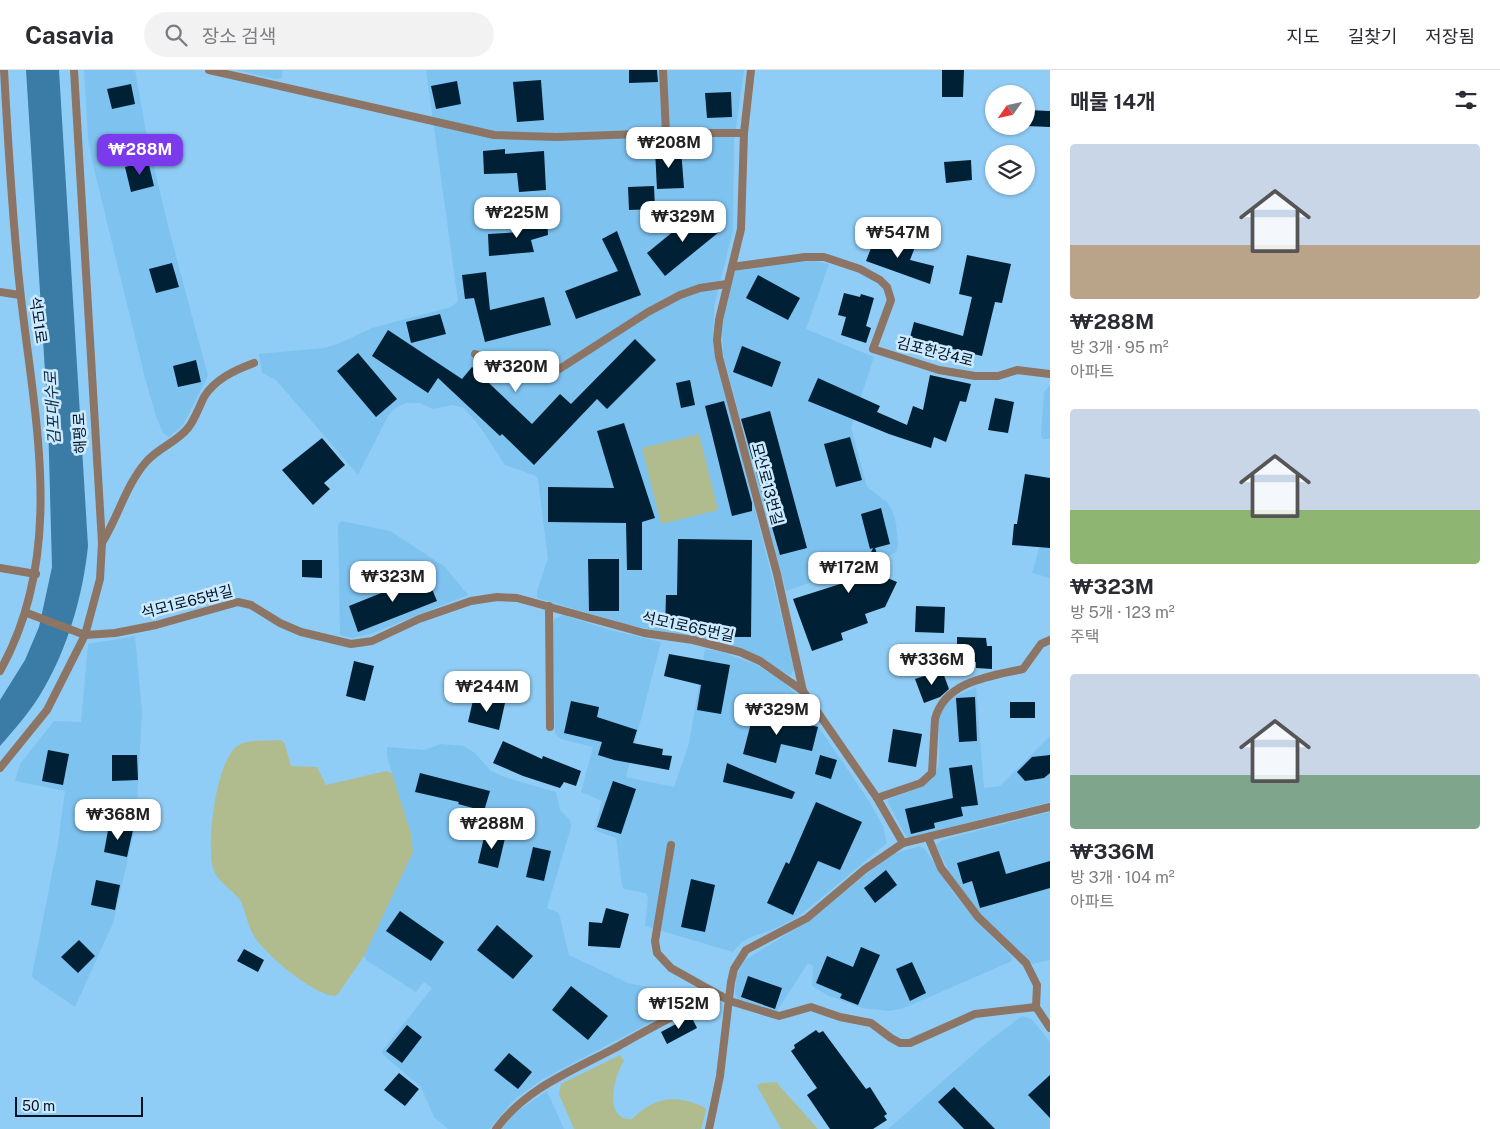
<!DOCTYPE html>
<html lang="ko">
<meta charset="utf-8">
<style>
body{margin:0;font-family:"Public Sans","Noto Sans KR",sans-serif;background:#f2f2f3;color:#2b2b33;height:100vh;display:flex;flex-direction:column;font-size:19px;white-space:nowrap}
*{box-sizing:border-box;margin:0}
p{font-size:16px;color:#7c7c81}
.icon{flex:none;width:28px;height:28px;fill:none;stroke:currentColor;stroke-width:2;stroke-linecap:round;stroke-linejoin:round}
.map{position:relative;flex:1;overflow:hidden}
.sheet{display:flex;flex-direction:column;background:#fff;width:450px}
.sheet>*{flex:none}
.needle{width:32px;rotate:236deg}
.fabs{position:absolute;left:985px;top:15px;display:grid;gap:10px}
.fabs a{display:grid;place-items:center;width:50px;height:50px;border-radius:50%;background:#fff;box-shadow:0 1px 4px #0004;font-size:25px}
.scale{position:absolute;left:15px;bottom:12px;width:128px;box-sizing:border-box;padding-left:5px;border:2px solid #001220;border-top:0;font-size:14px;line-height:18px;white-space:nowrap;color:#001220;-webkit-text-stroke:4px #cceaff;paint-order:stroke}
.price{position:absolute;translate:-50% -42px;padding:0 11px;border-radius:10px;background:#fff;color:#222;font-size:16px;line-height:32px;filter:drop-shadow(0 1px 2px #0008)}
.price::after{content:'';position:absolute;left:50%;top:30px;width:15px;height:11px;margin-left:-8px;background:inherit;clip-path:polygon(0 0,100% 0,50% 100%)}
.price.current{background:#7c3aed;color:#fff}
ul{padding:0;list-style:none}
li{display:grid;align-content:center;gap:10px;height:265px;padding:0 20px}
li span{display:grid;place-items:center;height:155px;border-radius:5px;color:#555}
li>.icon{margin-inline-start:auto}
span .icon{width:90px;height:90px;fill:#fffc;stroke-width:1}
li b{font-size:21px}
h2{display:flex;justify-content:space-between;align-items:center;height:60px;padding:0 20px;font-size:21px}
header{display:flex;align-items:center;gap:30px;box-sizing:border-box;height:70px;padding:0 25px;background:#fff;border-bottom:1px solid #e1e1e2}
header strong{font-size:24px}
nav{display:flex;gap:28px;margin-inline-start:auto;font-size:18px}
.search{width:350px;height:45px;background:#f2f2f3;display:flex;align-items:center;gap:12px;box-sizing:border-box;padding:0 18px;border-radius:28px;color:#7c7c81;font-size:19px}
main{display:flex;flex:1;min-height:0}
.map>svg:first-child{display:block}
.built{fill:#7ec2f0}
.green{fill:#b0bb8e}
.water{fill:#3a7ca5}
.building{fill:#002135}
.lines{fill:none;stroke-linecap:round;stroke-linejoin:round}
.service{stroke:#8c7564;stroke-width:8}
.labels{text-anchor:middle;stroke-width:5;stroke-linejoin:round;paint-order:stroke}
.street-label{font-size:15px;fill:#001220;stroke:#cceaff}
.water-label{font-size:16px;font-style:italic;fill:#0f2d40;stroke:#cceaff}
</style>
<header>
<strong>Casavia</strong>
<div class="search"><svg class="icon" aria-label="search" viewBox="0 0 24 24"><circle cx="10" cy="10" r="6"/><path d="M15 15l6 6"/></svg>장소 검색</div>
<nav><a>지도</a><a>길찾기</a><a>저장됨</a></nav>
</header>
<main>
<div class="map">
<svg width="1050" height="1059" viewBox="0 0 1050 1059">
<rect width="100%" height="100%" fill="#90cdf6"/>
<g class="built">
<polygon points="84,0 135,0 146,62 168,156 208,306 183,355 169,367 163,363 157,349 146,312 93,95 88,68"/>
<polygon points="236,0 282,0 282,8 275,9"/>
<polygon points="426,0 744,0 734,72 733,160 714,237 713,275 772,507 794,599 791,606 746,581 730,575 625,554 537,528 537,520 548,489 538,410 536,406 505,395 481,358 464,338 452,335 433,339 419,333 406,333 394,339 388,346 358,405 276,310 262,303 259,284 324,278 340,273 372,258 451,237 458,231"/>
<polygon points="807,190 829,194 806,259 874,287 851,357 867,417 887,432 892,440 896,453 898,474 897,481 893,484 786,521 723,284 722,255 735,201"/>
<polygon points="1050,315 1050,369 1043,369 1041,366 1044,322"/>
<polygon points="1050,440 1050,508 1032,503"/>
<polygon points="341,451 390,461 444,496 468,525 370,564 352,568 340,565 338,455"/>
<polygon points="563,545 610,560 661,572 626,707 674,717 689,673 705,579 722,582 757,595 784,612 799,628 869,731 883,756 887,773 798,847 772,860 751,867 742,872 733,882 645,856 648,827 645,823 624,819 622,816 616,768 594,760 602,731 581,722 593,677 561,669 555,664 553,553 555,549"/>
<polygon points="135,566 142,641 136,754 113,853 75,937 33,908 32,905 58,773 65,721 15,711 20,694 54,651 81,652 88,574"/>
<polygon points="976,617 984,718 1000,716 1050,666 1050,732 908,768 904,763 888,732 889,729 922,717 933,708 939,695 939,646 943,638 954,627"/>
<polygon points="441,674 464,676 475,683 491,701 507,708 556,722 560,740 570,750 571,757 547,838 559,843 569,885 628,913 694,926 694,932 651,952 541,1010 515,1029 489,1059 448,1059 434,1047 421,1017 383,985 382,981 432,918 424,912 416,922 366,890 364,886 413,782 411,764 387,687 387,677 424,680"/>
<polygon points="1050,742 1050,890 1032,894 981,845 951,806 936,775 942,770"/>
<polygon points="920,776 925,779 952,821 976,851 1011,886 1012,891 904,938 889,941 862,938 829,926 812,916 813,896 808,893 777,941 738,929 735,923 736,906 745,890 811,849 886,788 896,783"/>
<polygon points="1022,946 1032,949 1050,972 1050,1059 888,1059 985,974"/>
<polygon points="547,1021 564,1059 501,1059 516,1042"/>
</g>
<g class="green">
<polygon points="699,364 718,440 661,454 642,378"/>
<path d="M280 670 284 672 291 696 317 697 326 715 386 701 392 703 411 764 413 782 364 886 338 924 335 926C313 925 265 884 254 866 247 855 246 841 240 830 232 819 217 812 213 798 206 775 216 687 239 675 249 669 269 671 280 670Z"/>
<path d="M620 985 624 991C614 1005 603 1051 632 1049 655 1027 674 1024 704 1037L706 1040 701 1059H574L559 1024 561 1014Z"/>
<polygon points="776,1012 818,1059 781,1059 757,1016 761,1013"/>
</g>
<path class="water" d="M26 0H59L88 476C83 526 67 581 40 625 29 643 14 660 0 676V630L25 590 39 557 52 497 48 349Z"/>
<g class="building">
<polygon points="629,0 657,0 658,12 629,13"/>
<polygon points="942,0 964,0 963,27 942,27"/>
<polygon points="541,10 544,50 517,52 513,12"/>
<polygon points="457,11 461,34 436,39 431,16"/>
<polygon points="131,14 135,34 112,39 107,19"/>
<polygon points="731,22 732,47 707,48 705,23"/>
<polygon points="1026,40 1050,41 1050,57 1026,56"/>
<polygon points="505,79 505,84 544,81 546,120 519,122 517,103 484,104 483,81"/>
<polygon points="681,79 684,118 657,119 655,80"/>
<polygon points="971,90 972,110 946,113 944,92"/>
<polygon points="148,91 154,116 131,122 125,97"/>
<polygon points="654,116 655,139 629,140 628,117"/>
<polygon points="697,142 703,142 719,162 665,206 647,183"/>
<polygon points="547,151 548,165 531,170 534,182 489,186 488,164 520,162 519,153"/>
<polygon points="617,161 641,225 576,249 565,221 618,201 602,169"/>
<polygon points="877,163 915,177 910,190 934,196 930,214 866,191"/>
<polygon points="967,185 1011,194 1002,233 995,232 982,286 936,275 933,289 907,279 914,252 963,266 972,227 959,224"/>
<polygon points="172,193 179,217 156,223 149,199"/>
<polygon points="486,202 490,240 544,227 551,255 485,272 474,228 465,229 462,205"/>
<polygon points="758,205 800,228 788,250 746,228"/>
<polygon points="844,223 860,227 861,224 874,228 866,256 871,258 866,273 841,265 846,247 838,245"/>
<polygon points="440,244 446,264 411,273 406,252"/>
<polygon points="388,260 462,309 472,297 532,354 560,324 571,334 635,269 656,290 607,339 597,329 534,395 502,364 500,366 438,308 428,323 372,286"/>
<polygon points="742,276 781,292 772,317 733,302"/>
<polygon points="358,283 397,329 376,347 337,301"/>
<polygon points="196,290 201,312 178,317 173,296"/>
<polygon points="930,305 971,314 966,332 960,331 946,372 934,367 931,378 889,364 808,331 818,308 880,336 877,342 907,355 913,336 923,340"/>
<polygon points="690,310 695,335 681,338 676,313"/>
<polygon points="995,328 1014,332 1008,363 988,360"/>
<polygon points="724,331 752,433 752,441 732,446 705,336"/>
<polygon points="770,341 807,478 780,485 741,349"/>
<polygon points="624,353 655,448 642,452 642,500 627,500 626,453 548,452 548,417 614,418 597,361"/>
<polygon points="850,367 862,410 836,417 824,374"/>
<polygon points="322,368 345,395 324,413 330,419 313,435 282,400"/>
<polygon points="1025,404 1050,408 1050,478 1012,475 1014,454 1017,454"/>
<polygon points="881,438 890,474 875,478 885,507 897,512 885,537 865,544 868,553 841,563 843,570 812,581 793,529 859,508 873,478 870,479 861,444"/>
<polygon points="678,469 752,470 751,567 725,567 725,560 665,559 666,525 677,525"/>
<polygon points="588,489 619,489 619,541 589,541"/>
<polygon points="302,490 322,490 322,508 302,507"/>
<polygon points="426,505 437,531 358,562 349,536"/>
<polygon points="916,536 945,537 944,563 915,562"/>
<polygon points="957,567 986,568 987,576 992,576 992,599 976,598 976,592 957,592"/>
<polygon points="669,584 730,595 721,644 697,640 701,615 664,606"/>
<polygon points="354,591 374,596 365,631 346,626"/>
<polygon points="942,600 949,619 940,627 924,633 915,609"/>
<polygon points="474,626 505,633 499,660 468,652"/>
<polygon points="975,627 977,671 959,672 956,628"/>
<polygon points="571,631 599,637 597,647 637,660 633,673 663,679 662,685 672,686 669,700 614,690 598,685 602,672 564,663"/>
<rect x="1010" y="632" width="25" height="16"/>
<polygon points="754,641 818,657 812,681 781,674 776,693 743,684"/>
<polygon points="893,659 922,664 916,697 888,692"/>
<polygon points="503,671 542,689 543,686 581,701 576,716 564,712 560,718 523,706 493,693"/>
<polygon points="48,680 69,684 63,715 42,711"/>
<polygon points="112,685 137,685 138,710 112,711"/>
<polygon points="820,685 837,690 831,709 815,704"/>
<polygon points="1050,685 1050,703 1044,708 1025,711 1017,702 1032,687"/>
<polygon points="727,693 795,722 792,729 723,712"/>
<polygon points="972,695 978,735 961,737 963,746 934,753 935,758 911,764 905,739 953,728 949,698"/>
<polygon points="420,703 490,721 484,741 458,734 459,732 415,722"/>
<polygon points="613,711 636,719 621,764 597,757"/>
<polygon points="816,732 862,752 840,800 818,791 793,845 767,833 786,792 789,794"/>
<polygon points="109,755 133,760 127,787 104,782"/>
<polygon points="485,763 505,768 498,798 478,793"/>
<polygon points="533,777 551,781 544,811 526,807"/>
<polygon points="999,781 1006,804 1050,791 1050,818 980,838 972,811 963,814 957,793"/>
<polygon points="886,800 897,815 875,833 864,818"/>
<polygon points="691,809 715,815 705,862 681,857"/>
<polygon points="96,810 120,815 115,840 91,835"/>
<polygon points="606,838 629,844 620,878 588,876 589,852 602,853"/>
<polygon points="400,841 444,872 431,891 386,861"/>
<polygon points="497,855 533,886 513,909 477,880"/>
<polygon points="79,870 95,886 78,903 61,887"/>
<polygon points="861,877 880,885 858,935 840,928 842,924 816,913 827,886 853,897"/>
<polygon points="244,879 264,890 258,902 237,891"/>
<polygon points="912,892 926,923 910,931 896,899"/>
<polygon points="748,906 782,918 775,939 741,927"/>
<polygon points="571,916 608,946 588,970 552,940"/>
<polygon points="691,946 697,958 667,974 661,962"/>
<polygon points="407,955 422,967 402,993 386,981"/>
<polygon points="816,960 819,963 823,961 866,1019 870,1017 887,1044 884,1046 887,1050 873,1059 830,1059 807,1025 817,1018 791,981 795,978 794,975"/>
<polygon points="509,983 532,1002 518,1019 494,1000"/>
<polygon points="399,1003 419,1019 405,1036 384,1020"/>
<polygon points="1050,1005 1050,1048 1028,1025"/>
<polygon points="954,1017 995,1059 964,1059 938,1032"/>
</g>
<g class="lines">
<g class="service">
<polyline points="209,0 494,65 557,67 666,63"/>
<polyline points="663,0 666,63 744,63"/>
<polyline points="751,0 744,63 741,159 719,250 717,270 719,287 777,504 803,621"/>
<polyline points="732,197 805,187 824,187 860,199 880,210 887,217 891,230 873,279 939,300 975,306 998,306 1017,300 1050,304"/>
<polyline points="0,222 20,225"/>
<polyline points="475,284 539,308 550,305 648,242 680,225 700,218 727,214"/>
<path d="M102 473C118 447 126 415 146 392 158 378 177 372 188 358 195 349 199 337 204 327 215 309 235 300 254 293"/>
<polyline points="0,498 36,504"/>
<polyline points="549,536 550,657"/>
<polyline points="27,543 85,565 115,563 156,555 238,532 251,535 280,553 301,562 351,574 372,571 419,549 471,531 497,527 517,528 644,563 693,570 740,582 760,591 803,621 877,728 903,773"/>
<path d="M0 601C67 481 34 348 20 219 12 146 8 73 4 0"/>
<polyline points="0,698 47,640 85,565 100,509 102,473 74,0"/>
<path d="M877 728 921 713 932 703 935 649C945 611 991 606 1023 599L1041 574 1050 570"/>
<polyline points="671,775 655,871 657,883 671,898 730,931 779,946 811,937 840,947 871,953 891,968 900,973 910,973 975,944 1036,937 1037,915 1026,893 978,847 941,798 928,767"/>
<polyline points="1036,937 1050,958"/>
<path d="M496 1059C526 1018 572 1001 615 978 651 958 682 940 721 926"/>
<polyline points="709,1059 720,1006 731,912 734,899 746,880 807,848 865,799 903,773 1050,737"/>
</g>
</g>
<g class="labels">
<g class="street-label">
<text transform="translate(38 250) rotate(82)" y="5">석모1로</text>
<text transform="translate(935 282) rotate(14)" y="5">김포한강4로</text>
<text transform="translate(80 363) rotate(-93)" y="5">해평로</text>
<text transform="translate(767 414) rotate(75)" y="5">모산로13번길</text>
<text transform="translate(187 532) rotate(-14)" y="5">석모1로65번길</text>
<text transform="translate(688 557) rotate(12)" y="5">석모1로65번길</text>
</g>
<g class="water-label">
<text transform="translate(52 338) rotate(-93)" y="6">김포대수로</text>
</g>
</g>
</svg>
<div class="fabs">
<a><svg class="needle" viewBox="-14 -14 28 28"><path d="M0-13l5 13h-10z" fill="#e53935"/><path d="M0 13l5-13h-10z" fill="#7c7c81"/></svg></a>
<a><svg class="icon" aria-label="layers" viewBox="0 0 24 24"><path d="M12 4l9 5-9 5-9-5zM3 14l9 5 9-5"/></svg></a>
</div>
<div class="scale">50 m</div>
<b class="price" style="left:669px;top:99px">₩208M</b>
<b class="price current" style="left:140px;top:106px">₩288M</b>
<b class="price" style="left:517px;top:169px">₩225M</b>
<b class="price" style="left:683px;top:173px">₩329M</b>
<b class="price" style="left:898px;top:189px">₩547M</b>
<b class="price" style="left:516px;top:323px">₩320M</b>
<b class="price" style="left:849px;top:524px">₩172M</b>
<b class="price" style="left:393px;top:533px">₩323M</b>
<b class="price" style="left:932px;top:616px">₩336M</b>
<b class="price" style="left:487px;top:643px">₩244M</b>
<b class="price" style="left:777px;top:666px">₩329M</b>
<b class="price" style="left:118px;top:771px">₩368M</b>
<b class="price" style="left:492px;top:780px">₩288M</b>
<b class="price" style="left:679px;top:960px">₩152M</b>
</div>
<section class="sheet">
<h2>매물 14개<svg class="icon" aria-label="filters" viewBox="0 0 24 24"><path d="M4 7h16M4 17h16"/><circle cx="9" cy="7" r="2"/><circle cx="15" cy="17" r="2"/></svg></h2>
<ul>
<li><span style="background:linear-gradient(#c9d6e8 65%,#b9a48a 0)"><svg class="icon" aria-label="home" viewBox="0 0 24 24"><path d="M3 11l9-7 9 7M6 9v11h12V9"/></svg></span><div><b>₩288M</b><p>방 3개 · 95 m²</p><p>아파트</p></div></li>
<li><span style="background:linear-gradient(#c9d6e8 65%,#8fb573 0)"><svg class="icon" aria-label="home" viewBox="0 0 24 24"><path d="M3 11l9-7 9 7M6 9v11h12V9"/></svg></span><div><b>₩323M</b><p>방 5개 · 123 m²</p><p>주택</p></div></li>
<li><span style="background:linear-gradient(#c9d6e8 65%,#7fa58c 0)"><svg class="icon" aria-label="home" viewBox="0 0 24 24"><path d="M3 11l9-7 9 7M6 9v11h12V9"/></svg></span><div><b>₩336M</b><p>방 3개 · 104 m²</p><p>아파트</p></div></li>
</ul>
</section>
</main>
